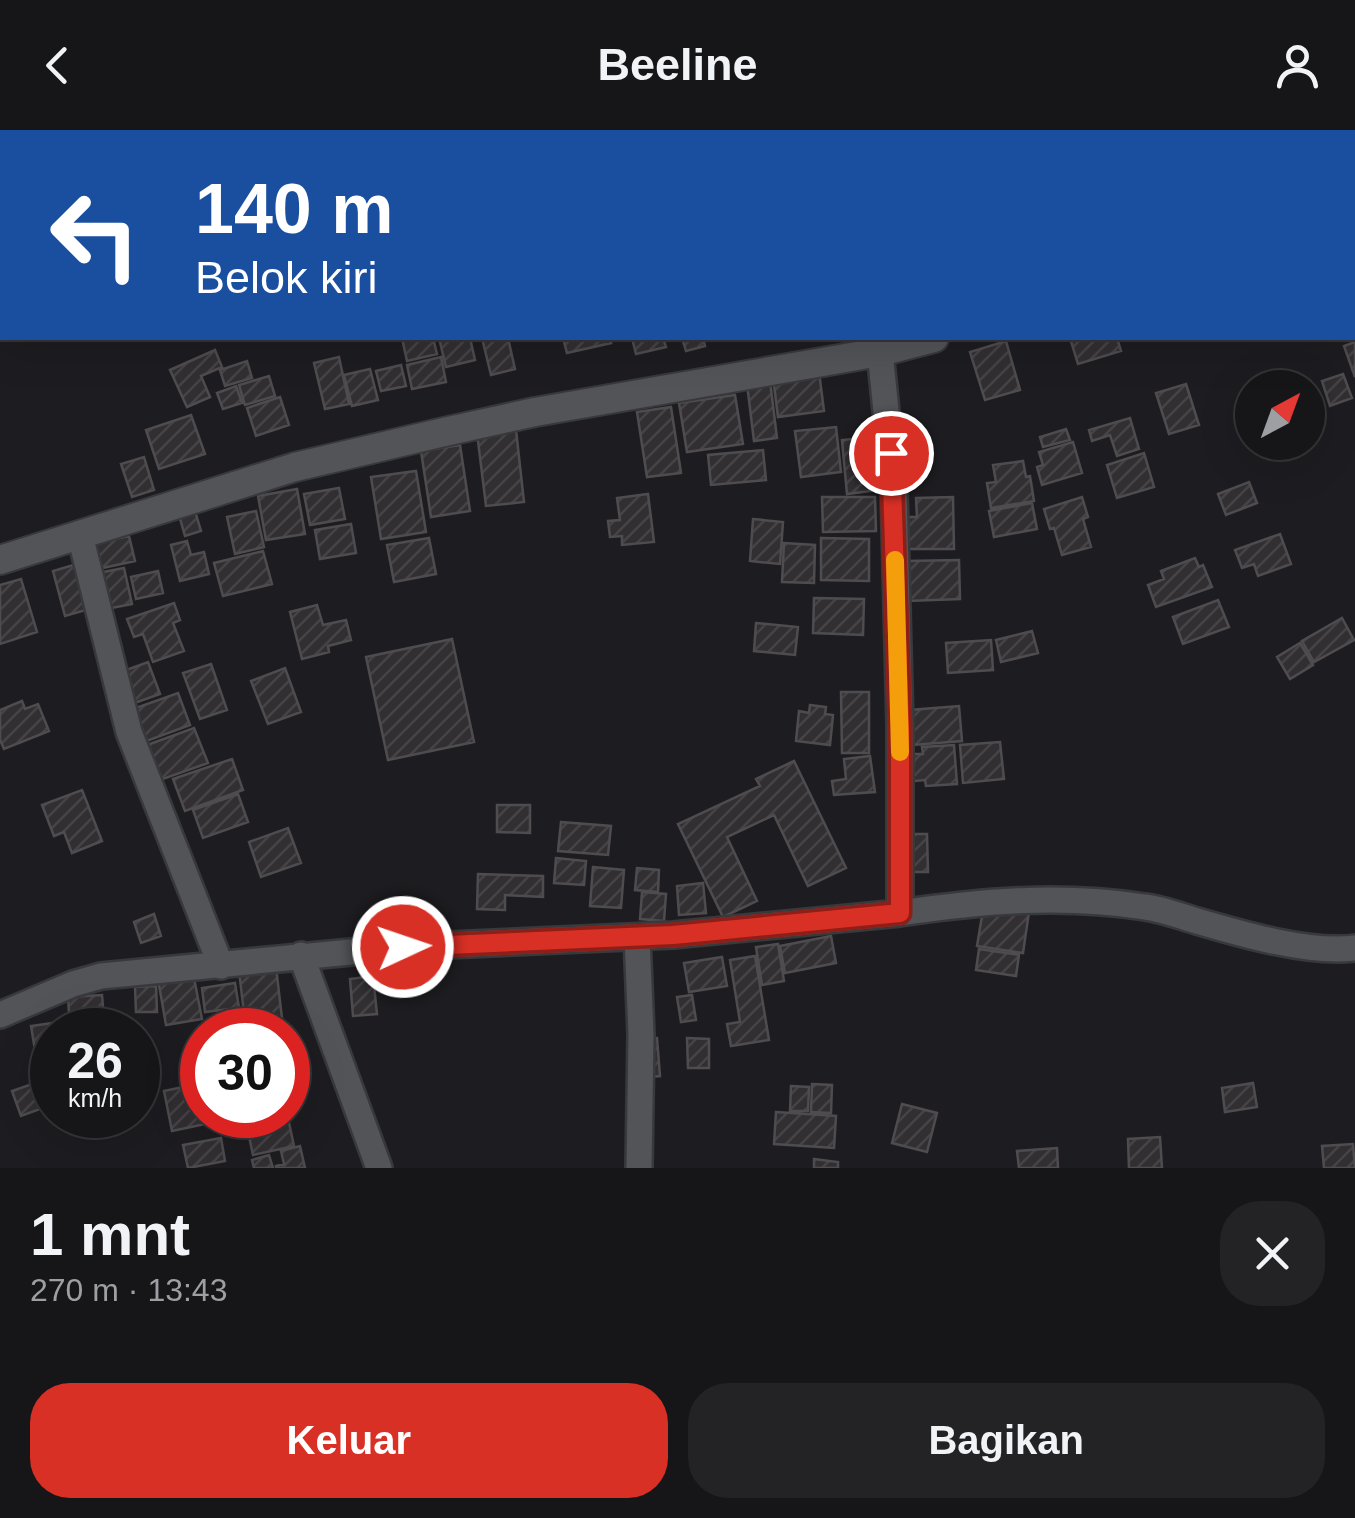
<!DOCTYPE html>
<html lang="id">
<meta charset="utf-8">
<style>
:root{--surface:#161619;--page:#232326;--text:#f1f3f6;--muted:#9e9fa2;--line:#353538;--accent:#d93025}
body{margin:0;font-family:Helvetica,sans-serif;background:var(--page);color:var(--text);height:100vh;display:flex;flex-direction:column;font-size:38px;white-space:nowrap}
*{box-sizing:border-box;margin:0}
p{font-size:32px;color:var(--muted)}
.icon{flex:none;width:55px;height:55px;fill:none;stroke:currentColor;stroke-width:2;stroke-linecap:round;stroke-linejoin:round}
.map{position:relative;height:1038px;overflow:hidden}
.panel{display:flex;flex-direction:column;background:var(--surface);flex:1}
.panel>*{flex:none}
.banner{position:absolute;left:0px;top:0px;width:1355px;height:210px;box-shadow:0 10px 40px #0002,0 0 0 2px var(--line);background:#1a4fa0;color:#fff;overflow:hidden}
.needle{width:65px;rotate:41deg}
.controls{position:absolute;left:1235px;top:240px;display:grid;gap:20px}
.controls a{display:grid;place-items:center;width:90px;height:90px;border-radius:50%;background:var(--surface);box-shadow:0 10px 40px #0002,0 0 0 2px var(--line);font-size:50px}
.speed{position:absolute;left:30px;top:878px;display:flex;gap:20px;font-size:50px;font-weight:700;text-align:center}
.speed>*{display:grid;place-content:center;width:130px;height:130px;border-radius:50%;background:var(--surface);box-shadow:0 10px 40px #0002,0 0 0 2px var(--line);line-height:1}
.speed small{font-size:25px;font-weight:400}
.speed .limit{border:15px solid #d22;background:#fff;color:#111}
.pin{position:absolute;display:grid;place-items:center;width:85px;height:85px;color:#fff;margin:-42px;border:5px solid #fff;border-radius:50%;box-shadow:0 2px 10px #0007}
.me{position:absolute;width:110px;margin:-55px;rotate:87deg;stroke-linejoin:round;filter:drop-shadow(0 0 8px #0008)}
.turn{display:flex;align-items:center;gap:35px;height:210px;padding:0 30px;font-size:45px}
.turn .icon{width:130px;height:130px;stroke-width:2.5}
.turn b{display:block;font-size:70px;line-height:85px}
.round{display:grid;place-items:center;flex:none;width:105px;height:105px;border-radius:40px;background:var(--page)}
.head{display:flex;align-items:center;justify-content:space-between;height:170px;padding:0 30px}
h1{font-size:60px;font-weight:700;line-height:75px}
.button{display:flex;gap:20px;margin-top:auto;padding:20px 30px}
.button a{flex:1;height:115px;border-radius:40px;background:var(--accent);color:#fff;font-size:40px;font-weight:700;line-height:115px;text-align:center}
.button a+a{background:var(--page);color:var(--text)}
header{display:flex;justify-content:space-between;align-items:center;height:130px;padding:0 30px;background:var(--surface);font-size:45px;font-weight:700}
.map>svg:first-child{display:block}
.water{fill:url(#water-waves)}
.building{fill:url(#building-hatch);stroke:#4f4c4f;stroke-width:2.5}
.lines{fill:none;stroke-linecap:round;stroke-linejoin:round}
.minor-casing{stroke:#38393c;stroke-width:30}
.tertiary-casing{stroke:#38393c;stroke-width:32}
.path{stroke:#818184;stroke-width:4;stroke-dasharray:2.5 8;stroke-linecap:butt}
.minor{stroke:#525458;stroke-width:25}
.tertiary{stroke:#525458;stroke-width:28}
.route-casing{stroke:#8d1f18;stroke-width:25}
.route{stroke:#d93025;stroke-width:18}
.slow{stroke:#f59e0b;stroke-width:18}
</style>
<header><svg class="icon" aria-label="back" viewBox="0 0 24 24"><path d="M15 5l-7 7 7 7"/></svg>Beeline<svg class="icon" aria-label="person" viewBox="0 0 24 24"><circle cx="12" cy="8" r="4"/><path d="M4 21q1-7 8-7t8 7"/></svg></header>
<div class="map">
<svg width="1355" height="1038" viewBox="0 0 1355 1038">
<defs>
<pattern id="water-waves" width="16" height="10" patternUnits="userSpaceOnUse" patternTransform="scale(2.5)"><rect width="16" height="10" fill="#04373f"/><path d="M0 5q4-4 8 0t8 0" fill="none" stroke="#28545b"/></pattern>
<pattern id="building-hatch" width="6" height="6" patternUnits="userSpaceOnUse" patternTransform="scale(2.5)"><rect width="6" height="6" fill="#322f32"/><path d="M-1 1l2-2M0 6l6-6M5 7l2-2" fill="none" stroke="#464346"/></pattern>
</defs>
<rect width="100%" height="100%" fill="#1d1d21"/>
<path class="water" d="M0 0H237L232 2H2V131L0 133Z"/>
<path class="building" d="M402 208H433L437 224 407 231Z
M439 208H470L475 230 446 237Z
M482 208H508L515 239 491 245Z
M563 208H609L611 213 567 223Z
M632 208H663L666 217 636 224Z
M682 208H703L705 216 686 221Z
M1070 208H1117L1121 221 1078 234Z
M1006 211 1020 260 985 270 970 222Z
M1355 212V247L1344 216Z
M215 220 222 237 201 246 210 267 187 277 170 240Z
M339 227 349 274 325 279 314 233Z
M441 227 446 252 412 259 407 235Z
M247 231 252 248 225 256 220 240Z
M401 235 406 256 381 261 376 241Z
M370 239 378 270 352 276 344 245Z
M819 242 824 281 778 287 773 247Z
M1343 244 1352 268 1330 276 1322 251Z
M269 246 275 266 245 275 239 255Z
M770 251 777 308 754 311 747 254Z
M1186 254 1199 295 1169 304 1156 263Z
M236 256 242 273 223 279 217 263Z
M735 265 743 314 687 322 679 273Z
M280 267 289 295 256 306 247 278Z
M671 277 681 343 647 347 637 282Z
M191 285 205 324 159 339 146 300Z
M1130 288 1139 319 1117 326 1110 305 1092 311 1089 300Z
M836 297 841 342 801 347 795 301Z
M1066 299 1070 310 1043 317 1040 307Z
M516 300 524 372 486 376 477 303Z
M873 307 878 360 847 364 842 310Z
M1073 312 1082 343 1042 355 1037 337 1043 335 1039 322Z
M460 315 470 381 431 387 421 321Z
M763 320 766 350 711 355 708 325Z
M1144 323 1154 357 1117 368 1107 335Z
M144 327 154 360 132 367 121 334Z
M1023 331 1026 347 1030 346 1034 371 991 378 987 353 996 352 993 335Z
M416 341 426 402 381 409 371 347Z
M1249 352 1257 373 1226 385 1218 364Z
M339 358 345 389 310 395 304 364Z
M297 359 305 404 266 410 258 366Z
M648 364 654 412 622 415V406L610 407 608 391 620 390 617 368Z
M822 367H875L876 401 823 402Z
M953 367 954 419H907L906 387H917L916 368Z
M1082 367 1088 387 1083 389 1091 417 1062 425 1054 398 1050 399 1044 379Z
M1032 373 1037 399 994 407 989 381Z
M195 381 201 401 185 406 179 385Z
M256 381 264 417 235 424 227 387Z
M753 389 783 392 780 434 750 431Z
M351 394 356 423 320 429 315 400Z
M1280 404 1291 434 1258 446 1254 434 1242 438 1235 420Z
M129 406 135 431 98 439 92 414Z
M429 408 436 444 394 452 387 415Z
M821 408 869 409V451L821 450Z
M187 411 191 425 204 422 209 444 180 451 171 415Z
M784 413 815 415 814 453 782 452Z
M263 421 272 454 223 466 214 433Z
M1195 428 1199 437 1203 435 1212 457 1156 477 1148 455 1164 449 1161 441Z
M959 430 960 469 907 471 906 431Z
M80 433 93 478 65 486 53 441Z
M124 438 132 474 101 480 93 444Z
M158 441 163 463 136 469 131 447Z
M21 449 37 502 0 514V455Z
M814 468 864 469 863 505 813 503Z
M1218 470 1229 497 1183 514 1173 487Z
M174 473 180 490 173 493 184 521 153 532 143 504 134 507 127 489Z
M317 475 323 495 346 490 351 510 328 516 329 522 302 529 290 482Z
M1342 488 1354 510 1314 532 1302 511Z
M756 493 798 497 795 525 754 521Z
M1032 501 1038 523 1001 532 996 510Z
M452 509 474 612 388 630 366 527Z
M991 510 993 540 948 543 946 513Z
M1300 513 1313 535 1290 549 1277 527Z
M148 532 160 564 129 575 118 543Z
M211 534 227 580 200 589 183 543Z
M285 538 301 582 268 594 251 551Z
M841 562H869V623H842Z
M178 563 190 595 144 612 133 579Z
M22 571 25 579 38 574 49 601 4 619 0 610V580Z
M810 575 826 577 825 584 833 585 830 615 796 611 799 581 809 583Z
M959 576 962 611 913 615 910 580Z
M194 598 208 633 160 650 147 615Z
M1000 612 1004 649 963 653 960 615Z
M954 615 957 654 926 656 925 650 904 652 902 636 914 635V624H923L922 617Z
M870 626 875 662 834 665 832 651 846 649 844 629Z
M232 629 243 660 185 681 173 649Z
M794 631 846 738 808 756 774 685 727 707 757 771 723 787 678 694 760 656 756 649Z
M82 660 102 711 72 723 64 702 54 706 42 675Z
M238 664 248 692 203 708 193 680Z
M497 675H530V703L497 702Z
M561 692 611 696 608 725 558 721Z
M288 698 301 733 261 747 249 712Z
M901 704H927L928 742H901Z
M556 728 586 731 584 755 554 753Z
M593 737 624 740 621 778 590 776Z
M637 738 659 740 658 762 635 760Z
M478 744 543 746V767L505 765V780L477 779Z
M703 753 706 783 679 785 677 756Z
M642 762 666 764 664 791 640 789Z
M984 774 1029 782 1023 823 977 816Z
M154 784 161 806 141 813 134 792Z
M831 806 836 833 785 843 780 816Z
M778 814 784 851 762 855 756 817Z
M979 819 1019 825 1016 846 976 840Z
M755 826 769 910 731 916 727 894 740 892 730 830Z
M722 827 727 856 689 862 684 833Z
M276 837 283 897 246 900 239 841Z
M193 843 202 889 166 895 158 849Z
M373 846 377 884 353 886 350 849Z
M235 853 239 878 205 882 202 858Z
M156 856 157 882H136L135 857Z
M102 865 105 900H70L68 867Z
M692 865 696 890 681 892 677 867Z
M60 892 61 900H52V924L36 926 31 896Z
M657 908 660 946 638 948 634 910Z
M687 908 709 909V938H688Z
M202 953V985H223L224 990 172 1001 164 961Z
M1253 953 1257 977 1225 982 1222 958Z
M32 954 40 979 21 986 12 961Z
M812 954 832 955 831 983 811 982Z
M791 956 809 957 808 981H790Z
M902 974 937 983 927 1022 892 1013Z
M776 982 836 986 834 1018 774 1014Z
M267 985H283L284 988H288L294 1016 253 1025 247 997 269 992Z
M1160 1007 1162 1038H1129L1128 1009Z
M221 1008 225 1031 188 1038 183 1015Z
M1353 1014 1355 1038H1324L1322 1016Z
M300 1016 305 1038H276V1036L284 1034 281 1021Z
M1057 1018 1058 1038H1019L1017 1021Z
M269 1025 273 1038H254L252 1030Z
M814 1029 838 1032V1038H814Z"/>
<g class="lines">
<defs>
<path id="minor" d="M80 405 129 602 221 836
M900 783C982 771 1061 764 1145 777 1162 779 1180 786 1197 791 1241 804 1310 824 1355 818
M637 807 641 904 639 1038
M301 825 379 1038
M0 885 73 854 101 846 403 817 673 805 900 783V597L894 359 880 222"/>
<path id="tertiary" d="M1352 66 1355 65
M0 430 295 337 444 302 535 282 880 222 934 208"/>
</defs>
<use href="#minor" class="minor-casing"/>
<use href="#tertiary" class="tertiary-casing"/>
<path class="path" d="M986 0 987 2
M587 2 594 0"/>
<use href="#minor" class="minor"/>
<use href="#tertiary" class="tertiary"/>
</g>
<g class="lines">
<defs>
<path id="route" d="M403 817 673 805 900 783V597L891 323"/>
</defs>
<use href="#route" class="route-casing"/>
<use href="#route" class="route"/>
<path class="slow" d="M895 430 900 622"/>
</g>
</svg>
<div class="controls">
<a><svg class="needle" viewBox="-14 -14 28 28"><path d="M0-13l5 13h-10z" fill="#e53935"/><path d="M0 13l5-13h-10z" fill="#9e9fa2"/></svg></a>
</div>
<div class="speed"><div>26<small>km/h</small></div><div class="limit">30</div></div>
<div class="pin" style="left:891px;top:323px;background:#d93025"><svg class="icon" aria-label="arrive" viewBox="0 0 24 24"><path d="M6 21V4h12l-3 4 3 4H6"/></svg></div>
<svg class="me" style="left:403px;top:817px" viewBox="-20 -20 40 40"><circle r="17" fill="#d93025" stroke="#fff" stroke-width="3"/><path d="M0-11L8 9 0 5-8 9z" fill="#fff"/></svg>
<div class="banner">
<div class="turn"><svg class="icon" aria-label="left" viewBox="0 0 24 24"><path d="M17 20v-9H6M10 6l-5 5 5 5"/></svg><div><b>140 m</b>Belok kiri</div></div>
</div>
</div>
<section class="panel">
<div class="head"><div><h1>1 mnt</h1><p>270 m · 13:43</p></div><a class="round"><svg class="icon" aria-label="close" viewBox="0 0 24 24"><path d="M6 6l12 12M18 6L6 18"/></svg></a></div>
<div class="button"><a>Keluar</a><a>Bagikan</a></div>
</section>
